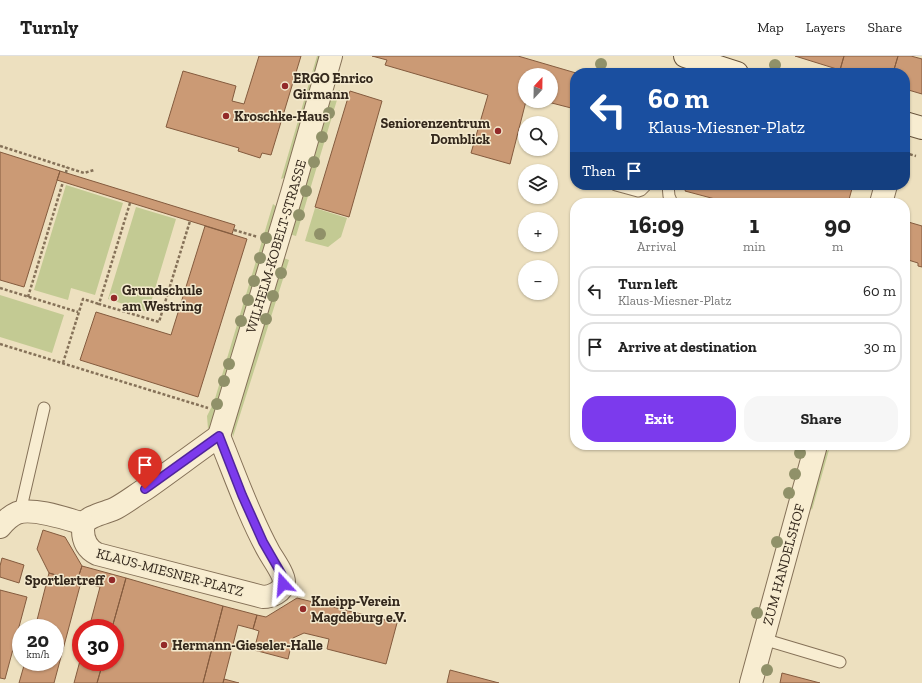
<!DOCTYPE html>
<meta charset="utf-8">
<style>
:root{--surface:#fff;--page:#f6f6f6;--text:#222;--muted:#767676;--line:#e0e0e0;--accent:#7c3aed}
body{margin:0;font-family:"Zilla Slab",serif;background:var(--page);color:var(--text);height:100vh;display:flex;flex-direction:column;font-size:15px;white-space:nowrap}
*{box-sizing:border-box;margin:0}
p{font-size:13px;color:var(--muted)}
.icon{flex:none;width:22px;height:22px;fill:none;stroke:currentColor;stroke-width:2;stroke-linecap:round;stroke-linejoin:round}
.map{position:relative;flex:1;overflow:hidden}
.side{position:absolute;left:570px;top:142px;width:340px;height:252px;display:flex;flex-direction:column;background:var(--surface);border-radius:16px;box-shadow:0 1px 3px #0004}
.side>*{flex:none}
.hud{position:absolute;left:570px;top:12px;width:340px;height:122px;border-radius:16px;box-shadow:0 1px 3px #0004;background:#1a4fa0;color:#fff;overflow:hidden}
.needle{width:26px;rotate:22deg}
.buttons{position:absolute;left:518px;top:12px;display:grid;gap:8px}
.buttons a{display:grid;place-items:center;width:40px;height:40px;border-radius:50%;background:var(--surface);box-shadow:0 1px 3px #0004;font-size:20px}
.speed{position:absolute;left:12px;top:563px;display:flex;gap:8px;font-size:20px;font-weight:700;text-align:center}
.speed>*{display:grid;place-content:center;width:52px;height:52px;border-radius:50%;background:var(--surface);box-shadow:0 1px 3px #0004;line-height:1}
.speed small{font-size:10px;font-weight:400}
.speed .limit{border:6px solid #d22;background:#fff;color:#111}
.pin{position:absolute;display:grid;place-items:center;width:34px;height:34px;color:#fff;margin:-41px -17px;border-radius:50% 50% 50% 0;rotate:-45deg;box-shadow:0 0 4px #0007}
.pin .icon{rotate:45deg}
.me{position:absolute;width:44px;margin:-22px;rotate:341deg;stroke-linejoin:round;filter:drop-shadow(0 0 3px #0008)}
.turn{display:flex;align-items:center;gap:14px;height:84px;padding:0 12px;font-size:18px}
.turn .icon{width:52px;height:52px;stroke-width:2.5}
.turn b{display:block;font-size:28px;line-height:34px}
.then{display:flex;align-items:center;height:38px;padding:0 12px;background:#0003;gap:8px;font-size:15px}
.eta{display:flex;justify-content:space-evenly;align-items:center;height:68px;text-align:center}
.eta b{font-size:24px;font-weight:700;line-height:28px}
.button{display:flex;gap:8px;margin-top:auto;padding:8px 12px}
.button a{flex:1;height:46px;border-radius:16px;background:var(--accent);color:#fff;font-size:16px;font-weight:700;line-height:46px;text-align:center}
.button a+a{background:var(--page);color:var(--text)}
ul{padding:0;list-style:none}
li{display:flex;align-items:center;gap:12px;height:50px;margin:0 8px 6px;padding:0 4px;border:2px solid var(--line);border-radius:16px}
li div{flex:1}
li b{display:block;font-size:15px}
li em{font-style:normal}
header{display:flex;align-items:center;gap:24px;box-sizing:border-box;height:56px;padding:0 20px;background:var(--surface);border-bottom:1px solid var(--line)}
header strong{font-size:19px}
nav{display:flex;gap:22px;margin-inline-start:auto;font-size:14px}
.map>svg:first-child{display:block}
.green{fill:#c3ca93}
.building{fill:#cb9a75;stroke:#845b3e}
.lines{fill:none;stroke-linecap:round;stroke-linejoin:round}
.lane-casing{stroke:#857158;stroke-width:13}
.street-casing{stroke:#857158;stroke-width:24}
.secondary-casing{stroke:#66523b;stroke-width:24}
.path{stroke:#857158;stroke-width:2.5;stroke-dasharray:3 2;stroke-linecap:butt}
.lane{stroke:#f8edd1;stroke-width:11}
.street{stroke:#f8edd1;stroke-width:22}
.secondary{stroke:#f8edd1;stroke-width:22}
.tree{fill:#909169}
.route-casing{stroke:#51269a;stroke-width:10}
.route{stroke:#7c3aed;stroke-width:7}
.poi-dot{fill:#932a29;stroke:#f4eace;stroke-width:1.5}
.labels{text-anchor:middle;stroke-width:3;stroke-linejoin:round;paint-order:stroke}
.poi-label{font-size:14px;font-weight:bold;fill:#34281c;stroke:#f4eace;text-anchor:start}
.street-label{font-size:14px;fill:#34281c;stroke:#f4eace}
</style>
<header>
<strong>Turnly</strong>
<nav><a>Map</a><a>Layers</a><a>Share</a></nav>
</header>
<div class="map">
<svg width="922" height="627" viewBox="0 0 922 627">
<rect width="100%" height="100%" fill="#ede0bf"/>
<path class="green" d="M317 0H325L289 120 281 123Z
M340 34 296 180 289 178 332 36Z
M66 129 123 147 95 239 71 232 68 244 34 234Z
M273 148 277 151 213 366 208 373 207 360 214 346Z
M136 151 176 163 148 256 108 243Z
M315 152 347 162 341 181 328 191 305 185Z
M281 201 289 204 233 381 231 371Z
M0 239 64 259 52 297 0 281Z
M829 394 812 454 809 448 823 397Z"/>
<path class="building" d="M259 0H301L271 99 262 97 260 102 238 95 239 92 166 71 183 15 236 30 232 45 244 48Z
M372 0H518L576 17H575V53L544 45H551V19H525L526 45 510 108 471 97 488 39 385 9 387 4Z
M795 0H844L840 14Z
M844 0H898L893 17H852L840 14Z
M898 0H911L922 3V38L905 33V17H893Z
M350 35 382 45 349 161 315 151Z
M0 96 60 115 24 231 0 224Z
M60 115 235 169 232 178 57 124Z
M687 129H853L848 147 843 146V147H730L685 135Z
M905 165 922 170V211L918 210V207L905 203Z
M205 170 247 183 198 341 80 304 96 256 171 279Z
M43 474 65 481 82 510 77 525 49 517 37 493Z
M2 502 24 509 19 527 0 521V510Z
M82 510 126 522 112 572H89L100 531 77 525Z
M49 517 81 526 54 627H19L25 606H55V572H35Z
M126 522 223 550 203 627H97L103 606H115V572H112Z
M0 534 27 541 5 623 0 622Z
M297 542 397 567 386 608 327 593 329 583 304 577 293 582 288 603 254 594 259 575 253 573 257 559 266 561Z
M223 550 257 559 253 573 238 569 223 627H203Z
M81 601V606H103L97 627H74Z
M450 614 499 627H447Z
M782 617 820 627H780Z
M224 623 239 627H223Z"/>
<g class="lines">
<defs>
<path id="lane" d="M616 129 638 135 641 134 646 129
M668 129 669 140 672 147
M20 456 44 352
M763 583 840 606"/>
<g id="street">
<path d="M881 147 886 129"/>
<path d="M219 380C235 419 249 460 269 496 273 503 284 518 284 526 283 536 271 541 263 541L97 498C87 493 83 485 83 474 83 473 84 468 84 468 87 460 109 456 116 452 127 446 137 438 147 432 171 415 195 397 219 380Z"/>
<path id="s1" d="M219 380 292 137 331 0"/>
<path d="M0 471C5 465 10 460 17 457 33 451 67 463 84 468"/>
<path id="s2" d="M751 627 816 389"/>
</g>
<path id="secondary" d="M685 0 737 17
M905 67 922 72"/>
</defs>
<use href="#lane" class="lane-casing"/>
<use href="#street" class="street-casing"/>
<use href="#secondary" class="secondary-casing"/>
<path class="path" d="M0 90 84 117 94 114
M905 97 916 100
M66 117 67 111
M130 147 99 248 159 266 190 165
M234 174 258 181
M0 232 78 256
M28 241 63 126
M0 288 208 352
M63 307 83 243 99 248"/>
<use href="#lane" class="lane"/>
<use href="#street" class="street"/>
<use href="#secondary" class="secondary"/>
</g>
<g class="tree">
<circle cx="601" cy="8" r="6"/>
<circle cx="775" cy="9" r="6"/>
<circle cx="329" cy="57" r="6"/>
<circle cx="322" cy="81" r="6"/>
<circle cx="314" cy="106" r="6"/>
<circle cx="306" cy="135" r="6"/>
<circle cx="299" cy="159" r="6"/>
<circle cx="320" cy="178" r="6"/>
<circle cx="266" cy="182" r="6"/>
<circle cx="260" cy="202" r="6"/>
<circle cx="281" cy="217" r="6"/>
<circle cx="254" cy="225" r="6"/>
<circle cx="273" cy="240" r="6"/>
<circle cx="248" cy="244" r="6"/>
<circle cx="266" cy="263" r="6"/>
<circle cx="241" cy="265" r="6"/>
<circle cx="229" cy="308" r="6"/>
<circle cx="224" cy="325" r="6"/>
<circle cx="217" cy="348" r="6"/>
<circle cx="800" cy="397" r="6"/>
<circle cx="795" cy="418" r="6"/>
<circle cx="789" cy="437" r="6"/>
<circle cx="777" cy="486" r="6"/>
<circle cx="757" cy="557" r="6"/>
<circle cx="767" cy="614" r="6"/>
</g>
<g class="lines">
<defs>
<path id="route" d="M145 433 219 380 242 439 263 486 282 519 284 525 283 528"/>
</defs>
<use href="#route" class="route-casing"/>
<use href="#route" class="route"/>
</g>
<g class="poi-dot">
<circle cx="285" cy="30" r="4"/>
<circle cx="226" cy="60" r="4"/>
<circle cx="498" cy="75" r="4"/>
<circle cx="114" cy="242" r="4"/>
<circle cx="112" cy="524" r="4"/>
<circle cx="303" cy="553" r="4"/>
<circle cx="164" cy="589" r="4"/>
</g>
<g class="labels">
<g class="poi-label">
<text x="293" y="27">ERGO Enrico<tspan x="293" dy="16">Girmann</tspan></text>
<text x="234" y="65">Kroschke-Haus</text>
<text x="490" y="72" text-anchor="end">Seniorenzentrum<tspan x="490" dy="16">Domblick</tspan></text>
<text x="122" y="239">Grundschule<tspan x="122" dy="16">am Westring</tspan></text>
<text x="104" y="529" text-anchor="end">Sportlertreff</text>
<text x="311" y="550">Kneipp-Verein<tspan x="311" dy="16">Magdeburg e.V.</tspan></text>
<text x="172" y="594">Hermann-Gieseler-Halle</text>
</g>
<g class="street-label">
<text dy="5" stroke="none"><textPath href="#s1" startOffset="198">WILHELM-KOBELT-STRASSE</textPath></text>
<text dy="5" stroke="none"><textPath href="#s2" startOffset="123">ZUM HANDELSHOF</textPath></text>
<text transform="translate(170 516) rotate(15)" y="5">KLAUS-MIESNER-PLATZ</text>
</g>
</g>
</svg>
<div class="buttons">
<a><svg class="needle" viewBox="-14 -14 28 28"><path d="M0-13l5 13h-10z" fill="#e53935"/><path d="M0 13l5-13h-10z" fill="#767676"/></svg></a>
<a><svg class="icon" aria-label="search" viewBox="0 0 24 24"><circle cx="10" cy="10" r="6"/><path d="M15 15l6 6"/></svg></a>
<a><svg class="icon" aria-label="layers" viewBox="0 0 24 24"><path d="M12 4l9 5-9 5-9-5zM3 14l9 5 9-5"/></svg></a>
<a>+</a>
<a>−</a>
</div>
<div class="speed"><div>20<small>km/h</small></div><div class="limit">30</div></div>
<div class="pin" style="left:145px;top:433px;background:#d93025"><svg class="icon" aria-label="arrive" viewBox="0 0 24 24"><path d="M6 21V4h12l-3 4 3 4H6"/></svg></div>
<svg class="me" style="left:283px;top:528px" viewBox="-20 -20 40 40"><path d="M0-17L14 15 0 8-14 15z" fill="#7c3aed" stroke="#fff" stroke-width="4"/></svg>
<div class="hud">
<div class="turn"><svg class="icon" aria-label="left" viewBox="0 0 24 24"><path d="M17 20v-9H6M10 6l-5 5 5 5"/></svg><div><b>60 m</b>Klaus-Miesner-Platz</div></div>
<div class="then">Then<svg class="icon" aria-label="arrive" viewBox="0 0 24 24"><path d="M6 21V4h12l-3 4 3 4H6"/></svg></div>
</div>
<section class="side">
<div class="eta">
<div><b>16:09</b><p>Arrival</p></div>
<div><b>1</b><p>min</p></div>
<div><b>90</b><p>m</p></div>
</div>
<ul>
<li><svg class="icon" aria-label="left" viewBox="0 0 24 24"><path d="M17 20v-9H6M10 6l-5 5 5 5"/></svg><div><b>Turn left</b><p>Klaus-Miesner-Platz</p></div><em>60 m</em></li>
<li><svg class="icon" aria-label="arrive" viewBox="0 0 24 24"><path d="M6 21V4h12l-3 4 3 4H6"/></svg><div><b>Arrive at destination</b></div><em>30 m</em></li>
</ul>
<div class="button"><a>Exit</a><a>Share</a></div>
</section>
</div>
